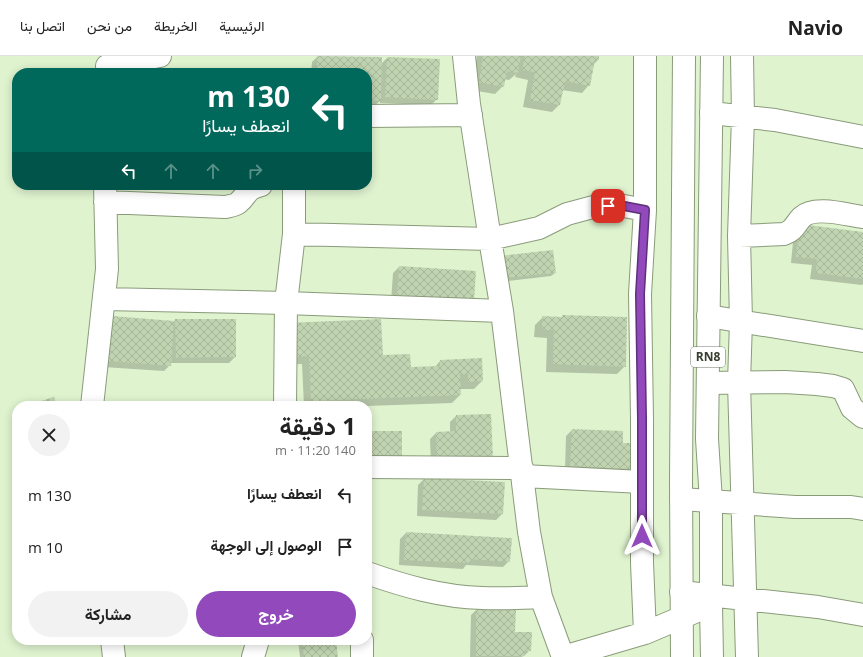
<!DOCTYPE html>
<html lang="ar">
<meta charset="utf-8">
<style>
:root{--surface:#fff;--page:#f2f2f2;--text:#222;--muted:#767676;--line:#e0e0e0;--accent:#9149bb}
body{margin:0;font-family:"Open Sans",Vazirmatn,sans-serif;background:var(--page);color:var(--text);direction:rtl;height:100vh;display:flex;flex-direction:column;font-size:15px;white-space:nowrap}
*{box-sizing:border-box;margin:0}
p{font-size:13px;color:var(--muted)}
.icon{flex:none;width:22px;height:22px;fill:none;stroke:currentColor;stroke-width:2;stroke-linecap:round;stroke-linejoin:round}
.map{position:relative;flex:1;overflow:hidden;direction:ltr}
.sheet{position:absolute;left:12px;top:345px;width:360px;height:244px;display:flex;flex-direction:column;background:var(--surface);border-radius:16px;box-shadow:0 2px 10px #0003;direction:rtl}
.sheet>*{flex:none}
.banner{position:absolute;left:12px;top:12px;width:360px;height:122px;border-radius:16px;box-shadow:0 2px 10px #0003;direction:rtl;background:#00695c;color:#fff;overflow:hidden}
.pin{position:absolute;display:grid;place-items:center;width:34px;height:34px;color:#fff;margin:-17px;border-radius:8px;box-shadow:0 2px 6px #0006}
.me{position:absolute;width:44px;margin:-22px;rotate:0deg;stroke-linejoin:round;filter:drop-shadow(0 0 3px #0008)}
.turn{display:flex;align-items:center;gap:14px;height:84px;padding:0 16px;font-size:18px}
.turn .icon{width:52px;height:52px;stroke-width:2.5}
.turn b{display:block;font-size:28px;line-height:34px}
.lanes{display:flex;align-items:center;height:38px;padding:0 16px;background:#0003;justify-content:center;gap:20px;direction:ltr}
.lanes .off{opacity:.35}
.round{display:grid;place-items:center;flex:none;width:42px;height:42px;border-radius:21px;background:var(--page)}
.overview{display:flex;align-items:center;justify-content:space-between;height:68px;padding:0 16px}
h1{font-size:24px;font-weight:700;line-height:30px}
.primary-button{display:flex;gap:8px;margin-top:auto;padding:8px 16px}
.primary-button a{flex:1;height:46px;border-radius:24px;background:var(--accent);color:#fff;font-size:16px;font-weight:700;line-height:46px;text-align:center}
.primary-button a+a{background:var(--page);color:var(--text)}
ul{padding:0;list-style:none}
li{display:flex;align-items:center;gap:12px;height:52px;padding:0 16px}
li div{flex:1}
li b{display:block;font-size:15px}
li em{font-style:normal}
header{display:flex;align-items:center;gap:24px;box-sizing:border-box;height:56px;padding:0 20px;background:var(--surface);border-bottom:1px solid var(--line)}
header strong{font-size:19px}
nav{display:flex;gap:22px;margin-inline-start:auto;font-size:14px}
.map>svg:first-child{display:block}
.shadow{fill:#0003}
.building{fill:url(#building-cross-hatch)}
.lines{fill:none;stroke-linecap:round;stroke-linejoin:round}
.minor-casing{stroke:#8a9b7a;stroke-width:24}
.highway-casing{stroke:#8a9b7a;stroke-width:24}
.minor{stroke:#fff;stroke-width:22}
.highway{stroke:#fff;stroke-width:22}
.route-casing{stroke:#5e2f7a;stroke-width:10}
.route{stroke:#9149bb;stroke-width:7}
.labels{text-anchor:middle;stroke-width:3.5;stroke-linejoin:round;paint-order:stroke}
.shield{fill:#fff;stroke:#72786d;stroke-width:1}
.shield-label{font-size:12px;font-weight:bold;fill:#363e2f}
</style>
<header>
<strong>Navio</strong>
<nav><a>الرئيسية</a><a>الخريطة</a><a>من نحن</a><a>اتصل بنا</a></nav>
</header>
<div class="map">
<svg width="863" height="601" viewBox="0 0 863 601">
<defs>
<pattern id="building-cross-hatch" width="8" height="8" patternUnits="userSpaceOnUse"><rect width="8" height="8" fill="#c1d4b1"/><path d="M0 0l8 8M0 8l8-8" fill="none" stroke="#a6b799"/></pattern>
</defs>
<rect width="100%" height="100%" fill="#dff3cf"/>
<path class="shadow" d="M318 0 381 8 387 2 437 43 431 49 380 47V45L374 50H367V17H311L312 6Z
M477 0H598V4L593 9 589 29 582 37 562 34 559 49 552 56 523 51 528 24 515 21 516 18 509 24 504 23 503 30 495 38 471 34Z
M794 175 863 177V228L862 229 810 223 812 209 791 207Z
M499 201 555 217 551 220 500 226Z
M399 211 475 216 391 246 393 217Z
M563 260 625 310 617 318 546 316 547 282 534 281 535 269 543 261 561 262Z
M175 264 235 301 229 307H170V309L164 315 103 311 106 267 174 266Z
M279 276 382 300 410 312H434L440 305 481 303 482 325 474 333H460V339L452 347 367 350H304L302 308 281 309Z
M490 359 431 410 430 383 436 377 450 376V366L456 360Z
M572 374 622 387 635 413 629 419 565 415 566 380Z
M424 423 504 427 502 458 496 464 417 460 418 429Z
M406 477 509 505 503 511 466 509 463 513 399 509 400 483Z
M477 553 514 577 530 594 524 600 521 601H470L471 559Z
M298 584H335L337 601H300Z"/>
<path class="building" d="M317 0 382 1 381 45 367 44V17H317Z
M483 0H521L518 17 507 15 504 31 479 26Z
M525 0H599V4H595L590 30 565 25 560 49 530 44 535 16 522 14Z
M387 1 440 3 438 44 385 41Z
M800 168 863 176V223L816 217 817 203 796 201Z
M553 194 556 217 503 222 499 200Z
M399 210 476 215 474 245 397 240Z
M562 259 627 261 626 311 553 308 554 274H542V260L562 261Z
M112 260 174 265 171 310 109 305Z
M175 263H236V301L176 302Z
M381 263 383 299 410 298 411 311 440 310V304L482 302 483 325 468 326V318H460L461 339 311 345 309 300 288 301 287 267Z
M54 341 57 350H32L31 348Z
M491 358 493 403 437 404 436 376 456 375V359Z
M572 373 623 375V387H637L636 413 570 410Z
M367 375H402V407H367Z
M424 422 505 426 503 458 422 454Z
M406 476 512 482 510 506 470 503V507L404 504Z
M476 552 516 553 515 576H532L531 595H524V600H476Z
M302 584H336L338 601H304Z"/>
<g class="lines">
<defs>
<path id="minor" d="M464 0 469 48 490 183 502 255 529 476 541 541 563 601
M742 0 743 61 739 180 741 265 739 327 747 601
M107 10 160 0
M711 57 775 64 863 81
M367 60 471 59
M105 146 225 151C229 150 234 150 238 147 248 139 245 133 261 129
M294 178 490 183 539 172 567 158 593 151 624 150 645 154
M739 180 784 178C795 174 795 168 802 161 815 149 847 159 863 161
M104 243 286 247 502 255
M708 260 863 285
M708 327 785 326 817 328 833 330 843 333 852 352 863 361
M92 350 107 213 105 129
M285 350 286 247 294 178V129
M367 411 522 412
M523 420 642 426
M681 443 795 451H851L863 453
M367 517C404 530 442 541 482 542 501 543 521 542 541 541
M681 536 818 551 863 559
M645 577 642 507V363L640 238 645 154V0
M112 584 114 601
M362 584V601
M253 601 258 584
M563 601 645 577 711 549"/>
<path id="highway" d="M712 0 707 383 711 445V549L712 601
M682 601 681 425 684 0"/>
</defs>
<use href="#minor" class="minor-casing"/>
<use href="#highway" class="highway-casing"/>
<use href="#minor" class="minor"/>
<use href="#highway" class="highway"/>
</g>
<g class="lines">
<defs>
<path id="route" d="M608 150H624L645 154 640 238 642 363V480"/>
</defs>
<use href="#route" class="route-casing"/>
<use href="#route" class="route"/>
</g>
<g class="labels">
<rect class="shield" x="691" y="291" width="34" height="20" rx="3"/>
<g class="shield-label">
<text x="708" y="305">RN8</text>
</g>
</g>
</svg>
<div class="pin" style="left:608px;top:150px;background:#d93025"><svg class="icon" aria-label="arrive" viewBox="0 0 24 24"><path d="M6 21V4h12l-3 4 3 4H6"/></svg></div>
<svg class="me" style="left:642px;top:480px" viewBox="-20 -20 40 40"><path d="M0-17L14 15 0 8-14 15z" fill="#9149bb" stroke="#fff" stroke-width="4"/></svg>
<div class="banner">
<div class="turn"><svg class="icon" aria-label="left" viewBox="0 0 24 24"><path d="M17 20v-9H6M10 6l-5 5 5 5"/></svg><div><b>130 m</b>انعطف يسارًا</div></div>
<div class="lanes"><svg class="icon" aria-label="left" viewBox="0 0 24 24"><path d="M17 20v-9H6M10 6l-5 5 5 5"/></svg><svg class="icon off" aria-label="ahead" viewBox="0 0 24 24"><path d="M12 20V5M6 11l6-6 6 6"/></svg><svg class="icon off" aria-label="ahead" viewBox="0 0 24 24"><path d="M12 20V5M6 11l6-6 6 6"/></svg><svg class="icon off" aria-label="right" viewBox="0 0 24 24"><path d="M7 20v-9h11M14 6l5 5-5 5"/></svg></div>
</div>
<section class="sheet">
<div class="overview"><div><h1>1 دقيقة</h1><p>140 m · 11:20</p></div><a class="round"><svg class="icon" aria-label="close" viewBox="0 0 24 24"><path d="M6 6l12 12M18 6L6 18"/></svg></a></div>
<ul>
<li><svg class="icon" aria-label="left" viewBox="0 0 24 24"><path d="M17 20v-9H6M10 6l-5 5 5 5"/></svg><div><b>انعطف يسارًا</b></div><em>130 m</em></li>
<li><svg class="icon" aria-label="arrive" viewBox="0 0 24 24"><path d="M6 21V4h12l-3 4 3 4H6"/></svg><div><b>الوصول إلى الوجهة</b></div><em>10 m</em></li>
</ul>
<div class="primary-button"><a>خروج</a><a>مشاركة</a></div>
</section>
</div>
